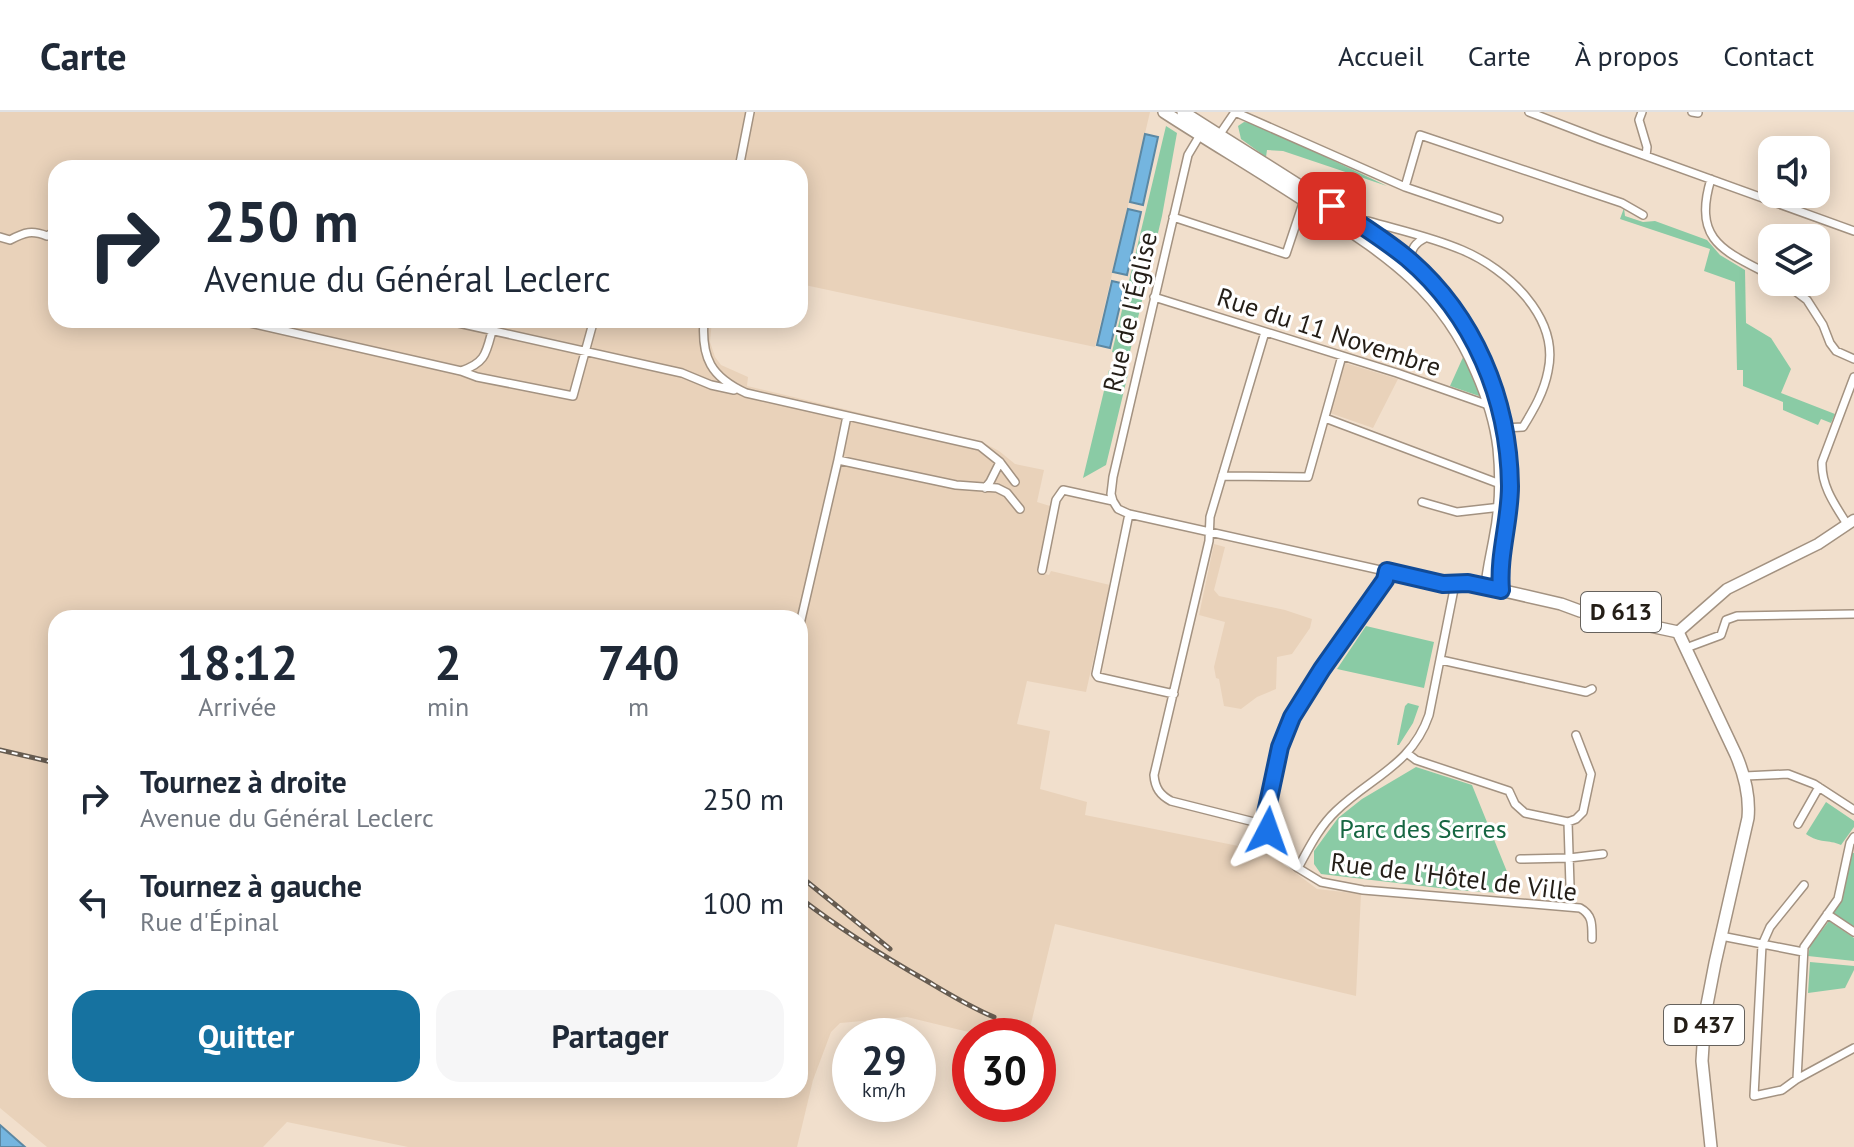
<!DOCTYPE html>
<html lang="fr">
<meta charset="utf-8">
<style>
:root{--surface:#fff;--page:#f6f6f7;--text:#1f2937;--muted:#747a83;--line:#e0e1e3;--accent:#1672a0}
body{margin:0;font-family:"PT Sans",sans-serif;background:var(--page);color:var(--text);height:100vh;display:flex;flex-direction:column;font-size:30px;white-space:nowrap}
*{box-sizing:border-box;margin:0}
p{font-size:26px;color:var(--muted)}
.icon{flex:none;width:44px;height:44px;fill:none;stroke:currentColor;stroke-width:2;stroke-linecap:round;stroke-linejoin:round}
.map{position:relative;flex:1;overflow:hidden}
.sheet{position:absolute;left:48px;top:498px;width:760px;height:488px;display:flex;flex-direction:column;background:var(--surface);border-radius:24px;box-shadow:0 4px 20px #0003}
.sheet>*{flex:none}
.top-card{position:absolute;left:48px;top:48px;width:760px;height:168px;border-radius:24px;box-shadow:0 4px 20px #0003;background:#fff;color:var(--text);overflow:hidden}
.controls{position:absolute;left:1758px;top:24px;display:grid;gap:16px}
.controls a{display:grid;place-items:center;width:72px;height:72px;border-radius:16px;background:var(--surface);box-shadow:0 4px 20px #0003;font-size:40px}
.speed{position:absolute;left:832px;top:906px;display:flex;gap:16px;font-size:40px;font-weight:700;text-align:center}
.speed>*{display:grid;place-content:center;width:104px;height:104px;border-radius:50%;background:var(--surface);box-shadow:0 4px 20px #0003;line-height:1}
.speed small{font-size:20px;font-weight:400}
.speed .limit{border:12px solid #d22;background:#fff;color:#111}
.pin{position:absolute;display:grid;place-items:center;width:68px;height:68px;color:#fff;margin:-34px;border-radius:16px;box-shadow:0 4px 12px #0006}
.me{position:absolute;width:88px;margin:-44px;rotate:4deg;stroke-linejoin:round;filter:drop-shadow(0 0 6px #0008)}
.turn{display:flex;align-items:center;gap:28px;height:168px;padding:0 24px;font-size:36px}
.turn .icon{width:104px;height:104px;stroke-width:2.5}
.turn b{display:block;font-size:56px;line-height:68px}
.eta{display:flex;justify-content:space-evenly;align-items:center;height:136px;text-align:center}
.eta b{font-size:48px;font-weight:700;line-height:56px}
.action{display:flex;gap:16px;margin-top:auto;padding:16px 24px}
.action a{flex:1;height:92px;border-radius:24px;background:var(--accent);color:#fff;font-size:32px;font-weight:700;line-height:92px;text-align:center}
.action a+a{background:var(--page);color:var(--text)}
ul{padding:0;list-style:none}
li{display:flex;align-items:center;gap:24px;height:104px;padding:0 24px}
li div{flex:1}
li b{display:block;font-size:30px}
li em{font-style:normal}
header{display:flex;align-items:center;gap:48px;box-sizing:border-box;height:112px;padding:0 40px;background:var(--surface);border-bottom:2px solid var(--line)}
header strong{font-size:38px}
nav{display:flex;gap:44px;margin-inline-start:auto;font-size:28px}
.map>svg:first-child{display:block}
.built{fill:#e9d2ba;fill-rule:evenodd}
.green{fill:#8acba5}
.water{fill:#74b5df;stroke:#5c88a3;stroke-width:2}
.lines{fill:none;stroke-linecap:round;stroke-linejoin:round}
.street-casing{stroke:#a39281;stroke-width:10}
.secondary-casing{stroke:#a39281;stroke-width:13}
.primary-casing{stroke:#a39281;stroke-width:14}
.street{stroke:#fff;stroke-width:7}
.secondary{stroke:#fff;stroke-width:10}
.primary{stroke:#fff;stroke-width:11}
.rail-casing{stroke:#665c51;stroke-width:5}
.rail{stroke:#fff;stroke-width:2;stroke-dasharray:6;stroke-linecap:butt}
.route-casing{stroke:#114b97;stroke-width:20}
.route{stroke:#1a73e8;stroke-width:14}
.labels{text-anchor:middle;stroke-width:6;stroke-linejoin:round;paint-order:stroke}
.shield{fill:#fff;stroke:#66625d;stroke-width:2}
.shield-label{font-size:24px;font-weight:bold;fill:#241e17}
.street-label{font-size:26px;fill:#241e17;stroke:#fff}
.park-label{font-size:26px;fill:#166642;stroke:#fff}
</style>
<header>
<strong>Carte</strong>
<nav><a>Accueil</a><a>Carte</a><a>À propos</a><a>Contact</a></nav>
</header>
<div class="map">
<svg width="1854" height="1035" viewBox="0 0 1854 1035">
<rect width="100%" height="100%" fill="#f1dfcc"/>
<path class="built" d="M0 0H1150L1095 235 800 172V56H56V208H712L710 230 715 245 721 253 748 265 747 274 982 330 999 339 1015 352 1044 358 1037 390 1050 394 1037 460 1049 463 1051 459 1110 473 1086 580 1027 569 1017 612 1050 619 1040 677 1087 690 1085 703 1268 740 1317 777 1361 782 1356 884 1055 812 1028 924H985L907 905 840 911 831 920 813 968 797 1035H408L287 1010 263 1035H47L0 996ZM56 506H800V978H56Z
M1345 251 1398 267 1373 316 1330 301 1329 298Z
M1214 432 1225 435 1214 478 1219 484 1285 498 1312 507 1310 516 1292 542 1277 545 1276 577 1257 585 1241 597 1224 594 1219 567 1216 566 1214 555 1225 510 1199 503Z"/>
<path class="green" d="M1244 10 1254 11 1387 74 1283 39 1267 38 1266 45 1241 27 1238 14Z
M1166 14 1177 21 1162 104 1129 244 1112 240Z
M1624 96 1625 104 1643 110 1655 109 1707 128 1720 143 1745 158 1746 211 1771 226 1791 257 1781 281 1835 302 1831 311 1821 307 1818 313 1783 298V290L1743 274V258H1737L1735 170 1704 159 1710 137 1620 107Z
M1464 243 1480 281 1479 284 1450 274Z
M1109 258 1128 262 1106 353 1083 366Z
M1366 514 1434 530 1424 576 1337 557Z
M1408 591 1419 594 1413 611 1399 633H1397L1405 594Z
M1416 655 1472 673 1516 782 1456 778 1321 762 1314 752V739L1338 706 1362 687Z
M1826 690 1854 709V715L1841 733C1828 727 1820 732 1806 722Z
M1850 740 1854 741V815L1831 800Z
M1829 809 1854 826V849L1808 844 1810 834Z
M1810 850 1854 854V858L1845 876 1808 881Z"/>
<path class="water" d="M1145 22 1158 25 1143 93 1130 90Z
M1128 97 1141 100 1127 163 1113 160Z
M1112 169 1125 172 1110 236 1097 233Z
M0 1013 25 1035H0Z"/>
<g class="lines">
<defs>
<path id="street" d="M1235 0 1405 75 1420 23 1622 91 1643 103
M1529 0 1599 27 1854 119
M1642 0 1639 8 1647 35 1646 44
M1692 0 1698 1
M1217 23 1222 19 1235 0
M739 56 750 0
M1711 67C1692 129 1724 139 1772 164
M1405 75 1499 107
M1173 105 1286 142 1304 88
M1357 109H1368C1399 118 1432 125 1462 138 1507 157 1560 205 1548 259 1544 280 1534 297 1523 315L1503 316
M0 125 10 128C25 120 32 118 47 124L52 121 56 122
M1410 148C1411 137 1415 131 1425 126
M54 166H56
M1783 170 1807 188 1823 213 1830 231 1836 239 1854 247
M1154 185 1397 261 1491 294
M237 208 461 259 477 265 573 284 593 211
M445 208 682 261 711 273 734 278
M704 208C701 246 711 265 746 281L980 334 1000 350 1015 370
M1265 220 1210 405 1209 429 1154 663C1155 676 1160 683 1171 689L1266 713
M461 259C485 251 486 242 492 219
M1325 306 1500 372
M838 348 847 304
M1222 364 1308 365 1342 244
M985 376 990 370 1000 350
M1113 389 1111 382 1113 365 1188 43 1200 23
M1422 390 1457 400 1501 395
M1129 402 1096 562 1098 565 1174 582
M1847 412C1835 393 1821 374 1822 350L1854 265
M1042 458 1056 388 1063 378 1113 389 1118 397 1129 402 1443 472 1468 471 1487 475
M1387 459 1385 468 1298 594 1280 635 1265 706 1268 719 1278 740 1298 756 1321 770 1363 778 1580 796C1593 803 1592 813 1592 827
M800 512 838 348 956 373 997 376 1007 381 1020 397
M1686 536 1721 523 1726 508 1737 504 1854 502
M1441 548 1586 580 1592 577
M1408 642 1416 648 1509 679 1515 692 1525 701 1568 710 1576 707 1583 700 1591 662 1576 623
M1745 664 1788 662 1814 672 1854 698
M1568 710 1570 774
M1798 712 1819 675
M1520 747 1569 746 1603 742
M1298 756C1309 736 1319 715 1336 699 1371 665 1412 653 1429 603L1455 472
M1804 773 1770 815 1762 833 1754 984 1782 978 1797 967 1854 936
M1827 802 1854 820
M1721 824 1803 840
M1797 967 1804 835 1838 787 1850 731 1854 725"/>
<path id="secondary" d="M1678 520 1727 477 1818 432 1854 408"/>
<path id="primary" d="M1164 0C1215 33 1268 64 1319 98 1389 144 1443 179 1477 260 1488 285 1496 310 1499 336 1502 366 1501 398 1495 427 1492 444 1488 459 1487 475L1561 492 1580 499 1678 520
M1183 0C1231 31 1279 60 1326 91 1363 114 1403 137 1433 170 1468 209 1496 263 1505 315 1511 347 1511 380 1507 412 1504 434 1498 455 1501 478
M1678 520 1736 643C1745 664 1750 684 1748 706L1715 851 1705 903 1702 949 1711 1035"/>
</defs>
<use href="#street" class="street-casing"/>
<use href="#secondary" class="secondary-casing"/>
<use href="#primary" class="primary-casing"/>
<use href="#street" class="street"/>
<use href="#secondary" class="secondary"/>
<use href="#primary" class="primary"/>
<defs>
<path id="rail" d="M0 638 56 651
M800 764 890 837
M800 786C840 817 883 844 927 869 949 882 970 895 994 905"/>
</defs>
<use href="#rail" class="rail-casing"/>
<use href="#rail" class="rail"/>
</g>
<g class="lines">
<defs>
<path id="route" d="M1268 719 1266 701 1280 635 1292 605 1322 557 1385 468 1387 459 1443 472 1468 471 1501 478C1498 443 1510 409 1510 374 1509 287 1474 203 1407 146 1384 127 1357 110 1332 94"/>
</defs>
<use href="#route" class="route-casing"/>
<use href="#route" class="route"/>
</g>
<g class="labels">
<g class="shield">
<rect x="1581" y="480" width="80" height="40" rx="6"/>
<rect x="1664" y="893" width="80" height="40" rx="6"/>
</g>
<g class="shield-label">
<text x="1621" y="508">D 613</text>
<text x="1704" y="921">D 437</text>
</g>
<g class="street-label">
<text transform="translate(1130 200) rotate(-77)" y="9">Rue de l'Église</text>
<text transform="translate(1329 220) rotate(18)" y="9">Rue du 11 Novembre</text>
<text transform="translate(1454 765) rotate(7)" y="9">Rue de l'Hôtel de Ville</text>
</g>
<g class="park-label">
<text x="1423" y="726">Parc des Serres</text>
</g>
</g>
</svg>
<div class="controls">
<a><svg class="icon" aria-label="sound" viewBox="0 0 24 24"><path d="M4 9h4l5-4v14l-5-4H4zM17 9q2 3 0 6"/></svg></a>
<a><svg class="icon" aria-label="layers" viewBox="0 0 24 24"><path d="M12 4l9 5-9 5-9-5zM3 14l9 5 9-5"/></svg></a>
</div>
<div class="speed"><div>29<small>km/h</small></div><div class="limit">30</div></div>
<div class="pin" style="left:1332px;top:94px;background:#d93025"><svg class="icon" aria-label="arrive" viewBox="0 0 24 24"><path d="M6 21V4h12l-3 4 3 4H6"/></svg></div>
<svg class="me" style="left:1268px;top:719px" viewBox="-20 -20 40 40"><path d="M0-17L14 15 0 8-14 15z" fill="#1a73e8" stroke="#fff" stroke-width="4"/></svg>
<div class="top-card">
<div class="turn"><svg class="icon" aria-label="right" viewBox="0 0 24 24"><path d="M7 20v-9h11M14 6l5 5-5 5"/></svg><div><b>250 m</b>Avenue du Général Leclerc</div></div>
</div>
<section class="sheet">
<div class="eta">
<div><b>18:12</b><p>Arrivée</p></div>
<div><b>2</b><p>min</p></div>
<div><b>740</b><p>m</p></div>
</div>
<ul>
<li><svg class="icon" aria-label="right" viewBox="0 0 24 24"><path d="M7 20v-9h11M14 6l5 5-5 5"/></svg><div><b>Tournez à droite</b><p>Avenue du Général Leclerc</p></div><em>250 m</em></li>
<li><svg class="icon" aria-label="left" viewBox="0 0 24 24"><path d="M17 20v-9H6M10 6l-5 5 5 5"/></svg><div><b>Tournez à gauche</b><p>Rue d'Épinal</p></div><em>100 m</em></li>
</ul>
<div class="action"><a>Quitter</a><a>Partager</a></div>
</section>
</div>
